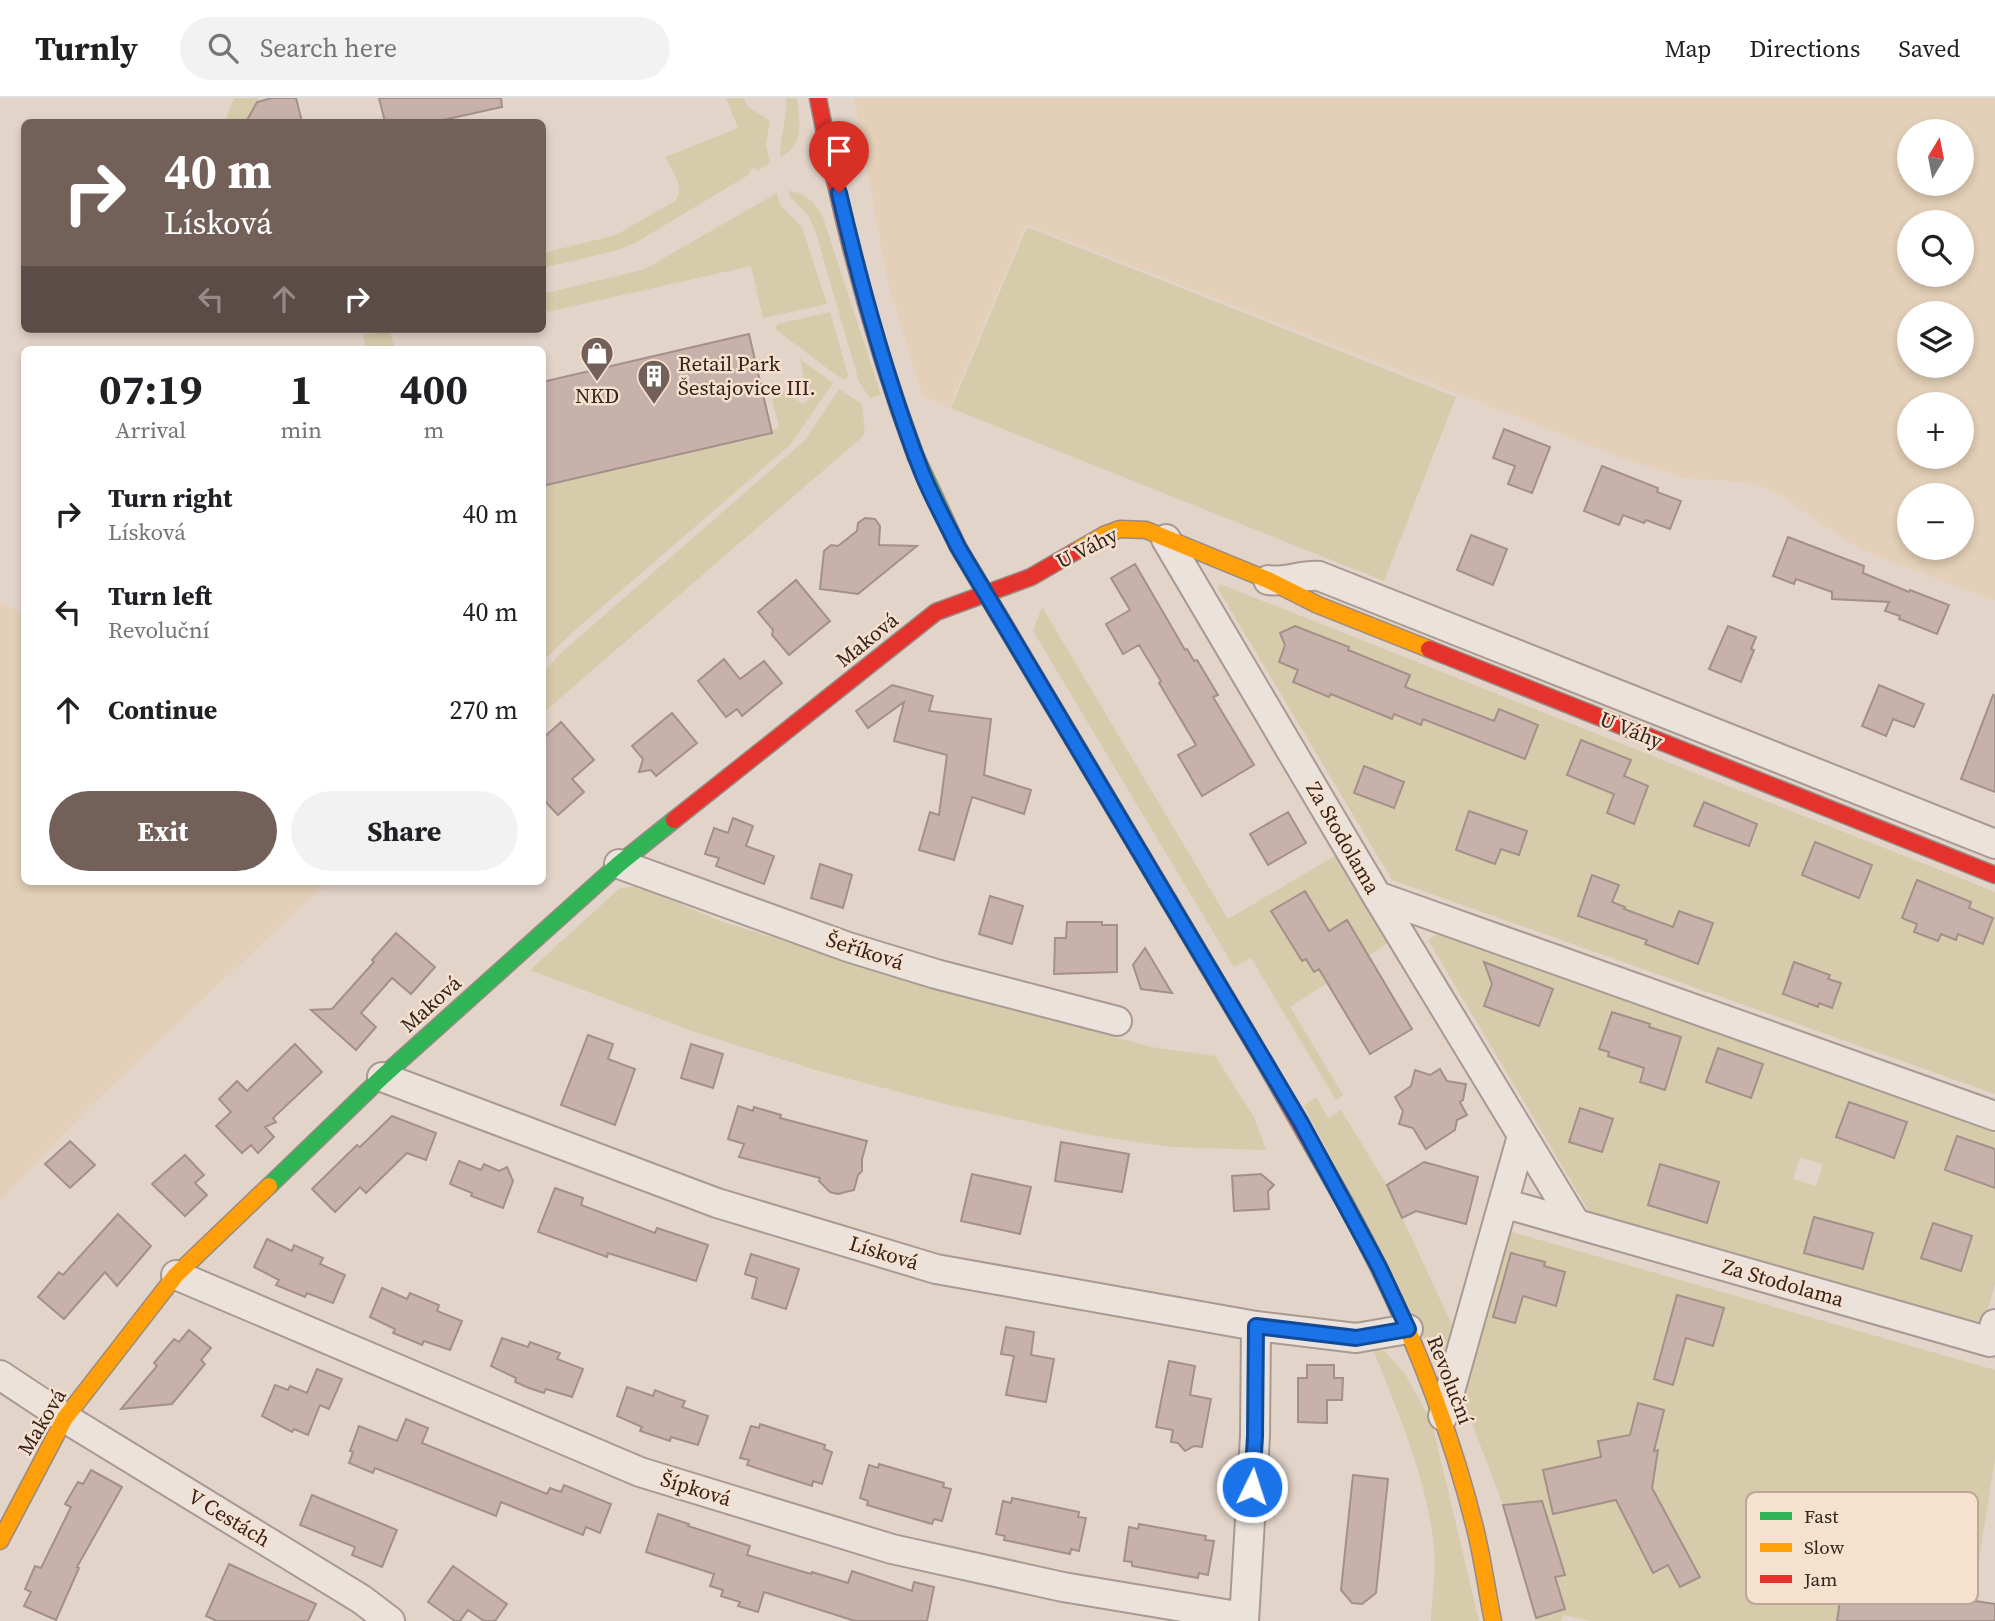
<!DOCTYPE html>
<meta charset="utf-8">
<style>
:root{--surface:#fff;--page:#f2f2f2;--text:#202124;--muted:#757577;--line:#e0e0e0;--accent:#736059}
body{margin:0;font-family:"Source Serif 4",serif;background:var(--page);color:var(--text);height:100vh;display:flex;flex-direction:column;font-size:26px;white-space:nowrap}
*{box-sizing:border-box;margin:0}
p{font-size:23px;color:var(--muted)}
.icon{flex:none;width:38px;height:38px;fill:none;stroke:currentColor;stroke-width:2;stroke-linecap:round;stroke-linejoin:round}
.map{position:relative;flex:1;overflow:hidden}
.sheet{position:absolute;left:21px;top:248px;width:525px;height:539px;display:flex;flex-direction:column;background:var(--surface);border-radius:10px;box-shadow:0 4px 10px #0003}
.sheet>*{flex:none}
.top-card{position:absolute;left:21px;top:21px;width:525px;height:214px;border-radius:10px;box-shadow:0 4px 10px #0003;background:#736059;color:#fff;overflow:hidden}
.needle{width:46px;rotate:10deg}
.controls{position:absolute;left:1897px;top:21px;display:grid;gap:14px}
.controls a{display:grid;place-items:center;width:77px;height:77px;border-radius:50%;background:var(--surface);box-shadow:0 4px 10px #0003;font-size:35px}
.pin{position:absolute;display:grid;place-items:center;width:60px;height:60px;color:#fff;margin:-72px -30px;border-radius:50% 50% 50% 0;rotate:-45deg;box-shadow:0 0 7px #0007}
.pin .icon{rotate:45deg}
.me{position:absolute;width:77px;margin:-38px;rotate:4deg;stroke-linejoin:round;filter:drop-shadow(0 0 5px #0008)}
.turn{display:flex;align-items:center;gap:24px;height:147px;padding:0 28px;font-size:32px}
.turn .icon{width:91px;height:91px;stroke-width:2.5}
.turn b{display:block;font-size:49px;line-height:60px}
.lanes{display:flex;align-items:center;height:66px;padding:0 28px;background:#0003;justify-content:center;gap:35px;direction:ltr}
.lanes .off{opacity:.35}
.eta{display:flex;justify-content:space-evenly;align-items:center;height:119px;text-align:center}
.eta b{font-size:42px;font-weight:700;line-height:49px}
.button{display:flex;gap:14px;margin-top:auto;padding:14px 28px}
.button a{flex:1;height:80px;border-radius:42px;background:var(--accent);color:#fff;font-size:28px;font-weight:700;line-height:80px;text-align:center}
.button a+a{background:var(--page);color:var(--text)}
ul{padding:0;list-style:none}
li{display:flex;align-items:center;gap:21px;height:98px;padding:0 28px}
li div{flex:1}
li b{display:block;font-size:26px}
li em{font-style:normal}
header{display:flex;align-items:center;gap:42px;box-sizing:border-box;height:98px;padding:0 35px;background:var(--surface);border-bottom:2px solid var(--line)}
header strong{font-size:33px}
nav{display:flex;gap:38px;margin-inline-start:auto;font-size:24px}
.search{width:490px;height:63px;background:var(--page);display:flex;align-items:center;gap:18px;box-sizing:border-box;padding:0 24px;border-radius:38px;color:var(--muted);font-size:26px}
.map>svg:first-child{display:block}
.farmland{fill:#e4d0b8;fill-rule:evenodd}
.green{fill:#d6cbab;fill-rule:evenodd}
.building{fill:#c7b1aa;stroke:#a39089;stroke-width:2}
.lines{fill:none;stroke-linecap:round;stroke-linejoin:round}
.street-casing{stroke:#a89a93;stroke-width:32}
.fast-casing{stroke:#978a83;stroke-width:19}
.slow-casing{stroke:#978a83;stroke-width:19}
.jam-casing{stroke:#978a83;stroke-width:19}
.street{stroke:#ebe2db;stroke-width:28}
.fast{stroke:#30b455;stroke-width:16}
.slow{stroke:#ff9f0a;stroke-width:16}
.jam{stroke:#e5322d;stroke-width:16}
.route-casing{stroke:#114b97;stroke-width:18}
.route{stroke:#1a73e8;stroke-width:12}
.labels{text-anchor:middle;stroke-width:5;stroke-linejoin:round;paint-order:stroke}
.poi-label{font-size:21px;fill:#36211c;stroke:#f6e0ce;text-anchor:start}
.street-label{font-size:21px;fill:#36211c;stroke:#f6e0ce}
.key{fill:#f6e0ce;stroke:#bca799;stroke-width:2}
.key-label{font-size:19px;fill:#36211c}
</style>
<header>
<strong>Turnly</strong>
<div class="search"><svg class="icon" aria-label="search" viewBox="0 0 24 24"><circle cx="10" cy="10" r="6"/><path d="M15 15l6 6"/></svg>Search here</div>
<nav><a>Map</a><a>Directions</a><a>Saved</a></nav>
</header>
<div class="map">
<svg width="1995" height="1523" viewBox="0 0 1995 1523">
<rect width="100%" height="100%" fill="#e3d4c9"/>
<path class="farmland" d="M854 0H1995V503L1861 452 1777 395 1751 385 1684 380 1619 359 1026 126 949 310 923 299 888 186ZM1909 33H1962V86H1909ZM1909 124H1962V177H1909ZM1909 215H1962V268H1909ZM1909 306H1962V359H1909ZM1909 397H1962V450H1909Z
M0 504 24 516V784H327L87 1011 0 1103Z"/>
<path class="green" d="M234 0H259L246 24H225Z
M726 0H744L747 8 770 23 766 47 770 65 757 73 755 70 751 71 750 76 635 145 618 152 543 170V155L616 137 675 103C686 89 672 73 665 59L738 30Z
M786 0H797C800 23 804 46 781 59 778 39 789 20 786 0Z
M788 93C806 94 815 105 823 119L881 297 870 300 859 284 815 132 808 117 791 100Z
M777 95 780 107 802 129 827 206 763 220 751 168 547 214 543 196 645 171Z
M1027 129 1456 299 1384 483 951 310Z
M830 214 848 277 846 281 840 280 775 231 778 226Z
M388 233 391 237 395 252H366L363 237Z
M800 261 833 285 790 347 574 533 543 563V388L772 335V332L779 330 772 301 780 299 779 291 803 306 809 302Z
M839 291 862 306 865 335 862 339 543 615V574L561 555 805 342Z
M1220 486 1995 794V996L1392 782 1218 491Z
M1042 509 1228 821 1335 758 1388 845 1290 909 1343 997 1336 1002 1251 860 1234 869 1033 533Z
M638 788 720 823 935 890 1151 949 1215 958 1254 1019 1266 1052 1170 1049 1091 1037 949 1007 819 973 692 933 530 872 620 790Z
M1438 836 1995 1035V1186L1985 1223 1975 1228 1593 1120 1428 842ZM1800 1059 1823 1066 1816 1088 1793 1081Z
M1316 999 1328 1020 1341 1012 1387 1087 1453 1229 1445 1258 1438 1246 1429 1250 1304 1008Z
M1512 1134 1995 1272V1361L1969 1523H1591L1563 1517 1561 1523H1537L1503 1407 1459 1291 1502 1139Z
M1373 1251 1384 1253 1404 1274 1432 1325 1479 1523H1431C1432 1498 1437 1472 1434 1447 1426 1378 1398 1315 1373 1251Z"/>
<path class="building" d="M272 0H296L302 24H246L257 4Z
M379 0H501L502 9 434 24H385Z
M749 236 772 335 542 388V284Z
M1504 331 1550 349 1532 395 1508 386 1515 368 1493 360Z
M1602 368 1658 390 1657 394 1681 403 1670 431 1646 422 1644 425 1623 417 1619 427 1584 413Z
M865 420 875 421 880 428 879 447 917 448 858 496 820 491 824 453 831 447 838 448 857 433 858 425Z
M1471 437 1507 451 1493 487 1457 472Z
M1788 439 1864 468 1863 475 1909 494 1910 492 1949 507 1937 536 1899 521 1900 518 1885 513 1889 504 1832 501V494L1796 481 1794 486 1773 478Z
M1135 466 1185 552 1187 551 1194 563 1197 562 1218 597 1213 599 1254 667 1202 698 1178 657 1196 647 1159 585 1161 583 1139 547 1123 556 1106 526 1130 512 1111 480Z
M796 482 830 523 789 557 772 537 773 532 758 514Z
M1295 528 1349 549 1348 552 1410 577 1405 589 1494 623 1499 611 1538 627 1525 661 1423 621 1421 627 1394 616 1392 621 1331 596 1329 599 1293 584 1298 572 1279 564 1285 547 1280 535Z
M1728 528 1756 539 1751 551 1754 552 1741 584 1709 571Z
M724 561 740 581 764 563 782 585 742 618 737 611 726 619 698 583Z
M892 587 933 598 929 613 991 621 984 677 1031 692 1024 716 972 699 954 762 919 752 930 714 939 717 947 657 894 643 904 604 868 630 856 613Z
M1879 587 1924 606 1914 629 1893 621 1886 638 1862 628Z
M1993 597 1995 598V694L1961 681Z
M672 615 697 645 656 678 651 672 639 674 643 661 632 648Z
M561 624 594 662 572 681 584 694 558 717 542 700V641Z
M1581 642 1631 662 1624 678 1648 688 1634 726 1607 715 1614 696 1567 677Z
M1364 668 1404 684 1394 710 1354 695Z
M1704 704 1757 726 1749 748 1694 728Z
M1469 713 1527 733 1519 757 1501 751 1495 766 1456 752Z
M1288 714 1306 745 1268 767 1250 736Z
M733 720 753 728 746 748 774 758 764 786 716 768 719 760 705 756 714 730 728 735Z
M1815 744 1872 767 1859 800 1802 777Z
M820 766 852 777 843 810 811 800Z
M1592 777 1619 787 1612 804 1625 809 1624 811 1673 829 1679 813 1713 825 1698 866 1645 846 1647 842 1578 818Z
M1917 782 1971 804 1969 810 1993 820 1983 846 1958 836 1956 842 1941 836 1938 843 1914 834 1917 826 1902 820Z
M1305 793 1329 833 1347 822 1412 931 1370 956 1319 871 1314 874 1306 861 1302 863 1271 813Z
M990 798 1023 808 1012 846 979 836Z
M1067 824H1102V827H1117V874L1054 876 1055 840H1066Z
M396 835 435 869 411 896 392 880 361 915 376 929 356 952 311 912 332 911 374 864 372 862Z
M1145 850 1172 895 1141 891 1133 867Z
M1484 864 1553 891 1539 928 1484 908 1492 886Z
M1794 864 1830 877 1828 881 1841 885 1832 910 1819 905 1818 909 1783 896Z
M1612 914 1650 926 1649 929 1681 939 1665 992 1640 984 1644 970 1608 958 1609 954 1599 951Z
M588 937 613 946 608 961 635 971 615 1027 561 1007Z
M295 946 322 974 273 1020 276 1024 265 1029 274 1039 258 1055 251 1047 242 1055 216 1028 231 1014 219 1001 237 983 247 993Z
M691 946 723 956 713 990 681 980Z
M1718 950 1763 966 1751 1000 1706 984Z
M1440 971 1447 983 1466 986 1463 1002 1460 1004 1467 1017 1457 1022 1455 1032 1426 1051 1413 1030 1399 1026 1403 1013 1395 999 1411 988 1415 972 1430 977Z
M1849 1004 1907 1024 1894 1060 1836 1039Z
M738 1008 753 1013 754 1009 781 1017 780 1020 867 1043 862 1061V1073L858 1077 854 1092 838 1096 830 1094 819 1083 820 1080 739 1059 744 1046 728 1041Z
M1580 1010 1613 1021 1602 1054 1569 1044Z
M392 1018 436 1035 426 1062 407 1055 366 1095 360 1089 335 1114 312 1091 357 1047 360 1049Z
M1957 1038 1995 1051V1090L1945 1072Z
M70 1043 95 1067 70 1090 45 1066Z
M1061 1044 1129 1056 1122 1094 1055 1083Z
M185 1057 204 1077 195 1085 207 1097 185 1118 152 1086Z
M459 1063 481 1072 484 1066 499 1073 507 1069 513 1083 503 1110 471 1098 472 1095 450 1086Z
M1424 1064 1478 1079 1466 1126 1416 1113 1402 1120 1387 1087Z
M1660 1066 1719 1084 1707 1125 1648 1107Z
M972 1076 1031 1089 1020 1136 961 1123Z
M1261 1076 1274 1087 1268 1093 1269 1111 1234 1113 1232 1078Z
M555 1090 583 1100 581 1107 655 1135 657 1130 708 1147 696 1183 608 1155 607 1159 538 1134Z
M118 1116 151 1148 117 1188 105 1174 64 1221 38 1199 59 1174 63 1177Z
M1814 1119 1873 1135 1863 1171 1804 1155Z
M1933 1125 1972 1138 1961 1173 1921 1160Z
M267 1141 292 1153 294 1147 323 1160 320 1166 345 1177 333 1205 307 1195 305 1199 276 1187 279 1182 254 1169Z
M1511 1155 1545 1164 1544 1168 1565 1174 1556 1208 1523 1198 1515 1225 1493 1219Z
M751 1156 799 1171 786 1211 752 1200 757 1180 745 1176Z
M382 1190 407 1201 410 1195 439 1207 437 1213 462 1223 450 1252 424 1243 422 1247 408 1241 393 1235 395 1231 370 1219Z
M1677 1197 1724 1210 1713 1248 1686 1240 1673 1287 1654 1281Z
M1006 1229 1034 1234 1031 1257 1054 1261 1046 1304 1006 1297 1014 1258 1001 1256Z
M189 1232 211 1250 201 1262 205 1266 172 1306 121 1311 157 1268 154 1265 174 1241 179 1244Z
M502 1240 528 1249 530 1244 560 1255 557 1261 583 1271 572 1299 546 1291 544 1295 529 1290 515 1284 516 1280 491 1268Z
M1169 1263 1195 1268 1190 1297 1211 1301 1202 1349 1194 1348 1185 1353 1178 1345 1171 1344 1173 1332 1156 1329Z
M1307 1267H1334V1280H1343L1342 1302H1327V1325L1298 1324V1280H1307Z
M317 1271 342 1281 329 1311 320 1307 308 1337 294 1331 292 1334 262 1318 275 1287 288 1292 290 1288 307 1295Z
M627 1289 653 1298 655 1292 670 1298 685 1303 682 1309 708 1318 698 1347 671 1339 670 1343 640 1333 642 1329 617 1318Z
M1638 1305 1664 1312 1654 1353 1658 1352 1652 1390 1700 1479 1680 1489 1668 1467 1653 1475 1616 1402 1553 1416 1543 1372 1601 1359 1598 1343 1630 1337Z
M406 1321 428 1330 422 1345 547 1396 550 1390 561 1394 564 1387 611 1406 600 1435 586 1429 583 1437 501 1404 496 1418 375 1370 373 1375 349 1365 353 1354 350 1353 359 1328 397 1343Z
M760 1326 825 1347 824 1351 832 1354 822 1386 813 1383 812 1388 747 1367 749 1362 740 1360 751 1328 759 1330Z
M879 1366 944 1385 943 1389 951 1391 942 1423 934 1421 932 1426 867 1407 868 1403 860 1400 869 1367 878 1370Z
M91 1372 122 1389 77 1469 79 1470 56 1522 24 1508 31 1494 25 1491 35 1468 41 1470 71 1409 65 1406 78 1384 83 1386Z
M1353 1377 1388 1381 1376 1495 1362 1506 1352 1505 1341 1492Z
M312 1397 397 1432 382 1469 352 1457 355 1449 300 1427Z
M1012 1400 1079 1414 1078 1419 1086 1420 1079 1453 1071 1451 1070 1456 1004 1442 1005 1438 996 1436 1003 1403 1011 1405Z
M1542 1403 1565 1477 1555 1479 1565 1511 1536 1520 1503 1407Z
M658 1416 689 1426 688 1428 750 1448 747 1457 811 1476 812 1474 848 1485 852 1473 912 1493 914 1484 934 1489 927 1523H855L764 1494 758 1514 738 1508 740 1504 721 1498 723 1492 710 1488 714 1476 646 1454Z
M1139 1426 1206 1438 1205 1442 1214 1443 1208 1477 1199 1475 1198 1480 1132 1468V1464L1124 1463 1129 1429 1138 1431Z
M229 1466 316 1506 308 1523H217L206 1518Z
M453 1468 507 1506 495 1523H484L468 1512 460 1523H455L428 1504Z
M1843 1483 1995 1506V1523H1837Z"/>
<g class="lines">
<defs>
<path id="street" d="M1166 441 1377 798 1576 1126
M1268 482C1286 485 1302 476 1319 478L1995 746
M619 766 848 849 936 876 1117 923
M1377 798 1995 1018
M382 979 717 1105 936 1171 1256 1228 1356 1240 1408 1231
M1503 1105 1990 1244 1995 1226
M176 1177 640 1374 892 1451 1063 1489 1243 1519
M0 1277 65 1320 361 1501 390 1523
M1443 1318 1522 1038
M1244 1523 1255 1338 1256 1228"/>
<path id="fast" d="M916 359 958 449 1169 803
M269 1088 382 979 619 766 674 722"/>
<path id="slow" d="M1076 453 1104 437 1120 431 1146 432 1268 482 1318 507 1429 551
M1345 1105C1402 1208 1448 1320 1476 1434 1483 1463 1487 1494 1493 1523
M0 1443 65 1320 176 1177 269 1088"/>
<path id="jam" d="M818 0C841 122 873 243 916 359
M1429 551 1995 777
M674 722 936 514 1031 479 1076 453
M1169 803 1261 958 1345 1105"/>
</defs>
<use href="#street" class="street-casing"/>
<use href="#fast" class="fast-casing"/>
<use href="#slow" class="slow-casing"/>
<use href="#jam" class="jam-casing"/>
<use href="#street" class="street"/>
<use href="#fast" class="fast"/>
<use href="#slow" class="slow"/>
<use href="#jam" class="jam"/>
</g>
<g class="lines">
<defs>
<path id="route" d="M839 95C861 189 886 282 921 372 931 398 946 424 958 449L1300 1023 1379 1169 1408 1231 1356 1240 1256 1228 1255 1338 1252 1389"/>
</defs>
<use href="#route" class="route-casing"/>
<use href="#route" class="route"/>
</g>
<defs>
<symbol id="shop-pin" viewBox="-11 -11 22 30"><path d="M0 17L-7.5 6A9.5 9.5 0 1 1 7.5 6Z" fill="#736059" stroke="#f6e0ce"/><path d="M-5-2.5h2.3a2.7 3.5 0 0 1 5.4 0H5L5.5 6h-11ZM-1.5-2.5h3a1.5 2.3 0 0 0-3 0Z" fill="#fff"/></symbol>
<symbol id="building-pin" viewBox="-11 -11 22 30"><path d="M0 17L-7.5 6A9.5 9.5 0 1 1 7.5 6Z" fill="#736059" stroke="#f6e0ce"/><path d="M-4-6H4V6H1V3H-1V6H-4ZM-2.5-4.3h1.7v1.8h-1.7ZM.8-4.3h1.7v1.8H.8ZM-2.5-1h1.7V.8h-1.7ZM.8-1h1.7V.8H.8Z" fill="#fff"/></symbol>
</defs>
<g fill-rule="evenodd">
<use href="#shop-pin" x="578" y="236" width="38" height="52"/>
<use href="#building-pin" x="635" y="259" width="38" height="52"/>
</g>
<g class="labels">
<g class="poi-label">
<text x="678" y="273">Retail Park<tspan x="678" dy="24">Šestajovice III.</tspan></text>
<text x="597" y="305" text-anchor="middle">NKD</text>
</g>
<g class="street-label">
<text transform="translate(1087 450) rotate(-27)" y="7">U Váhy</text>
<text transform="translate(867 542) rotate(-39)" y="7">Maková</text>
<text transform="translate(1631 632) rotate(22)" y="7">U Váhy</text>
<text transform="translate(1343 740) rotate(60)" y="7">Za Stodolama</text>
<text transform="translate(865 853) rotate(18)" y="7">Šeříková</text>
<text transform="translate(431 906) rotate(-42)" y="7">Maková</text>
<text transform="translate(884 1155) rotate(17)" y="7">Lísková</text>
<text transform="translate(1783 1185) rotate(16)" y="7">Za Stodolama</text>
<text transform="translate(1450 1282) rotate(69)" y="7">Revoluční</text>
<text transform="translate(42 1324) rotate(-59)" y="7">Maková</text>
<text transform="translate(696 1391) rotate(17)" y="7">Šípková</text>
<text transform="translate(229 1420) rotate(31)" y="7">V Cestách</text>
</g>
</g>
<rect x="1746" y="1394" width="232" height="112" rx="10" class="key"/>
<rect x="1760" y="1414" width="32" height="8" fill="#30b455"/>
<rect x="1760" y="1445" width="32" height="9" fill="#ff9f0a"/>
<rect x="1760" y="1477" width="32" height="8" fill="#e5322d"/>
<g class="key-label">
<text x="1804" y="1425">Fast</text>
<text x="1804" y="1456">Slow</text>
<text x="1804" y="1488">Jam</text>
</g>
</svg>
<div class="controls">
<a><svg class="needle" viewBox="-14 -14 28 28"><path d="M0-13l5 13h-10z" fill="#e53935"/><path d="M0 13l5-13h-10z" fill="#757577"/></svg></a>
<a><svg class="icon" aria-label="search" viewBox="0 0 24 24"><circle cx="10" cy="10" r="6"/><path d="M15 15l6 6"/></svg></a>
<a><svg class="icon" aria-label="layers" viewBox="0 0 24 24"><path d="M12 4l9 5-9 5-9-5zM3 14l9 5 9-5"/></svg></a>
<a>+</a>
<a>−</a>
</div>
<div class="pin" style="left:839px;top:95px;background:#d93025"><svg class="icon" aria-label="arrive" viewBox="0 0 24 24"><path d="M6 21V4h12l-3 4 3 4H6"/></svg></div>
<svg class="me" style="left:1252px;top:1389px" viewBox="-20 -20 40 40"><circle r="17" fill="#1a73e8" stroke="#fff" stroke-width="3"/><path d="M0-11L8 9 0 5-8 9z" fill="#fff"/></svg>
<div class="top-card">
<div class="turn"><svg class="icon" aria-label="right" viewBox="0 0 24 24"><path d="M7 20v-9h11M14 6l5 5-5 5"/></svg><div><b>40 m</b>Lísková</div></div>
<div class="lanes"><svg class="icon off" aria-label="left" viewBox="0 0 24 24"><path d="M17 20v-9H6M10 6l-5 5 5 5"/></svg><svg class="icon off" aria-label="ahead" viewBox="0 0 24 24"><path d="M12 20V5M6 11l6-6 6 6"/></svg><svg class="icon" aria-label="right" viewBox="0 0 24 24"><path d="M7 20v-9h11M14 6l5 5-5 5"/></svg></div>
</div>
<section class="sheet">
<div class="eta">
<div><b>07:19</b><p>Arrival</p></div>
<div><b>1</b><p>min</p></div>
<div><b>400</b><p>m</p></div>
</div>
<ul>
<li><svg class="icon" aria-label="right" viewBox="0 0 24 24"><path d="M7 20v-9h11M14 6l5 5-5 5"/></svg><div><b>Turn right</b><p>Lísková</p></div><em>40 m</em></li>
<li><svg class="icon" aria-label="left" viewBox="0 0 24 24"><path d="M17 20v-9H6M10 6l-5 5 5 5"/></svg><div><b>Turn left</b><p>Revoluční</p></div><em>40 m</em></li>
<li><svg class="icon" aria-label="ahead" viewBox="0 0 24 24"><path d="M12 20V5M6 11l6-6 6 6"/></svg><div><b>Continue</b></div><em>270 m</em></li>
</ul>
<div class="button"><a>Exit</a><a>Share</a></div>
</section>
</div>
